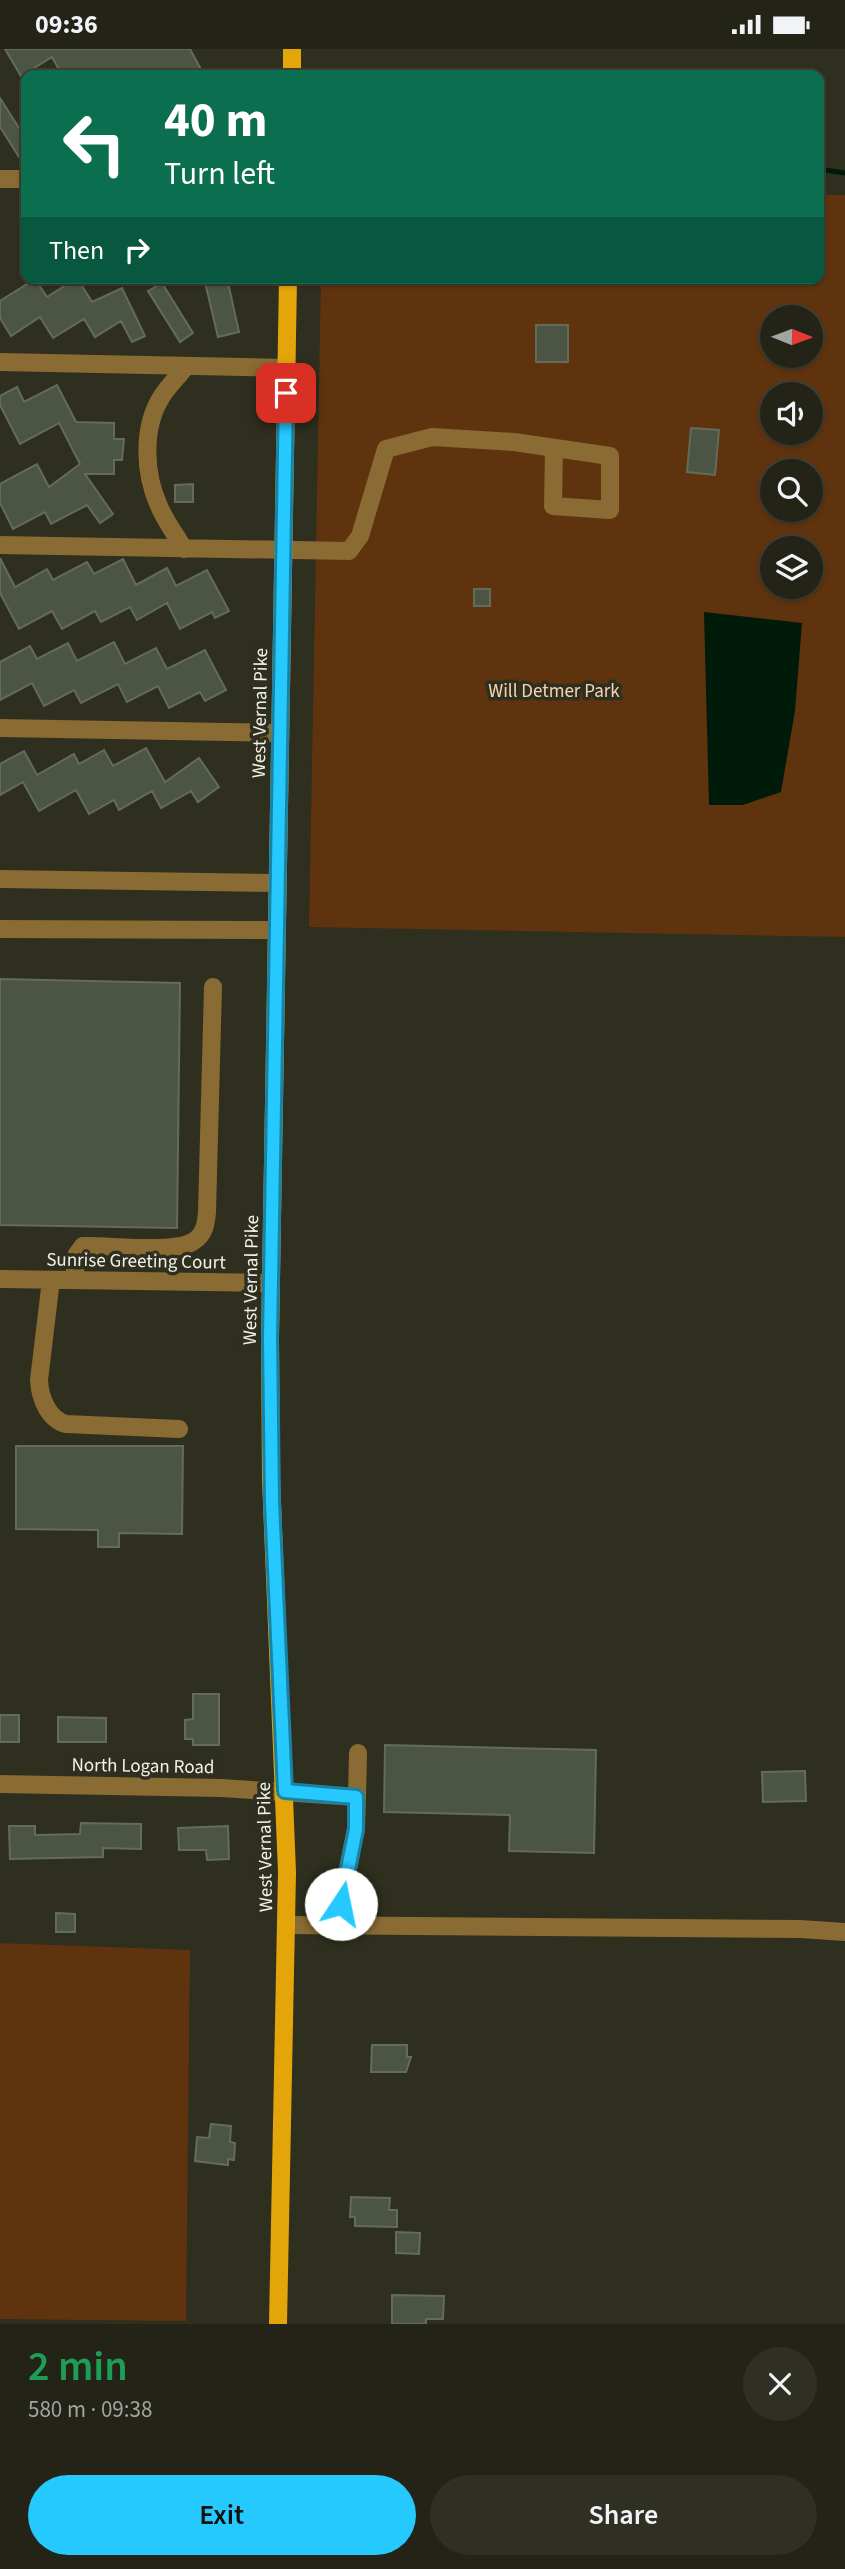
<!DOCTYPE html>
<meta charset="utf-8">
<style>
:root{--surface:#232317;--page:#2f2f24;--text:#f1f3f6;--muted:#a3a4a1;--line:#404036;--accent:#26c9fe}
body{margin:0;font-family:"Source Sans 3",sans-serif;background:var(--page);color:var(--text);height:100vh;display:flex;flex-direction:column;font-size:26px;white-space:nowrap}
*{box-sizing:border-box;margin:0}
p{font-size:23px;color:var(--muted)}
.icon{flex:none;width:38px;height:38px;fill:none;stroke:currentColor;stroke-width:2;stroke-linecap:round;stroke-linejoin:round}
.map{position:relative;height:2275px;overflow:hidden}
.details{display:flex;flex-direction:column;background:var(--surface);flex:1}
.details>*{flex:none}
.banner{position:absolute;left:21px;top:21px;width:803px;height:214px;border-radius:14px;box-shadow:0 2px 5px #0004,0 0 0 2px var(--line);background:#0b6e4f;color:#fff;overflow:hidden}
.needle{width:46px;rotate:91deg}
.buttons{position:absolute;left:760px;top:256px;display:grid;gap:14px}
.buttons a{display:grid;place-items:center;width:63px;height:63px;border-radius:50%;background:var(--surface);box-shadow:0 2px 5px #0004,0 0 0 2px var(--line);font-size:35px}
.pin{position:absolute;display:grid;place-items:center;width:60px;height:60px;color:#fff;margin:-30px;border-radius:14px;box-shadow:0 4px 10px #0006}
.me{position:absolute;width:77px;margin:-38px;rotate:11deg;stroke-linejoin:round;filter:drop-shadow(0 0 5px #0008)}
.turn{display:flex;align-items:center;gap:24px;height:147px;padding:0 28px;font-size:32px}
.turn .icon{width:91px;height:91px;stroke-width:2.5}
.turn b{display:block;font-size:49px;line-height:60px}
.then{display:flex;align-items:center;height:66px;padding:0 28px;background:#0003;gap:14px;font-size:26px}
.round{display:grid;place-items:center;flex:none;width:74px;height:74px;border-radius:37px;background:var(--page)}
.summary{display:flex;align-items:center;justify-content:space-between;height:119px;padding:0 28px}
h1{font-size:42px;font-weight:600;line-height:52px;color:#1e9e55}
.button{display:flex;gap:14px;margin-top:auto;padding:14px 28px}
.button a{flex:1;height:80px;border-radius:42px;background:var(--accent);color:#111;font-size:28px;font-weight:600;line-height:80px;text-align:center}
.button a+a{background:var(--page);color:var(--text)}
.status{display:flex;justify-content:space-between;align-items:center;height:49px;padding:0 35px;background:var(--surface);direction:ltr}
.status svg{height:19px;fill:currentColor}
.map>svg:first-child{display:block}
.green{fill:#5e330e;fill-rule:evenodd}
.water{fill:#001b0a}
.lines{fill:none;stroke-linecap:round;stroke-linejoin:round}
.stream{stroke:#001b0a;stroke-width:5}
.building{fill:#4c5444;stroke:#636b5b;stroke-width:2}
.minor{stroke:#896b33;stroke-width:18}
.major{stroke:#e4a50b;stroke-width:18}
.route-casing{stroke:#1983a5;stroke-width:18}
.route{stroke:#26c9fe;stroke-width:12}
.labels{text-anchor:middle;stroke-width:7;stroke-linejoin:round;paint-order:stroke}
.park-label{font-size:19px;fill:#fbd1b4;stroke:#2f2f1f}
.street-label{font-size:19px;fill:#f3f2e8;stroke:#2f2f1f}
</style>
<div class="status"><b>09:36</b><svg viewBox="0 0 49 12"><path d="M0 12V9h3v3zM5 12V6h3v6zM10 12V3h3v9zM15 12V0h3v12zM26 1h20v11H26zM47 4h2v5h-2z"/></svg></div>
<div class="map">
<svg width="845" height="2275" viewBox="0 0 845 2275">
<rect width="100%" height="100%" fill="#2f2f1f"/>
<path class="green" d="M819 146H845V888L309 878 321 229H819ZM772 268H810V306H772ZM772 345H810V383H772ZM772 422H810V460H772ZM772 499H810V537H772Z
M0 1894 190 1901 186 2272 0 2270Z"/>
<path class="water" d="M704 563 802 574 795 662 781 743 743 756H709Z"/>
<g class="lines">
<path class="stream" d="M819 120 845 124"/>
</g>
<path class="building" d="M5 0H190L204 26H62L52 8 21 27Z
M0 49 26 90V119L0 78Z
M77 229 92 253 122 239 145 287 132 293 121 272 95 288 84 270 53 289 40 268 11 287 0 269V252L35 230 47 248Z
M204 229H227L239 283 218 288Z
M162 234 193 284 180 293 148 242Z
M536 276H568V313H536Z
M57 336 76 373 114 374V390H124L122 411H114V425H85L113 465 100 474 87 456 51 475 45 463 13 480 0 454V435L37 415 49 438 80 415 59 374 20 395 0 356V347L17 338 24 353Z
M691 379 719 381 715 426 687 423Z
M193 435V453H175V436Z
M0 509 15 538 47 520 53 531 87 513 94 525 123 510 136 536 167 519 176 537 207 521 229 562 215 569 212 563 180 580 167 554 137 571 130 558 101 573 95 562 62 580 52 562 19 580 0 544Z
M474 540H490V557H474Z
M114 593 125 615 156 599 167 620 205 601 226 641 205 652 200 643 169 659 158 637 127 653 118 635 81 654 74 641 44 657 32 634 0 651V613L30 597 37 610 68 594 77 612Z
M146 699 165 733 199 709 219 738 198 753 191 742 161 759 152 742 119 761 114 751 89 765 76 741 39 762 23 733 0 746V715L24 702 37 726 74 705 79 715 104 701 113 717Z
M0 930 180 934 177 1179 0 1176Z
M16 1397H183L182 1485 119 1484V1498H98V1481L16 1480Z
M193 1645H219V1696H193V1690H185V1671L193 1670Z
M0 1666H19V1693H0Z
M58 1668 106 1669V1693H58Z
M385 1696 596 1701 594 1804 509 1802 510 1766 384 1763Z
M805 1722 806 1752 763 1753 762 1723Z
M81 1774 141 1775V1800L103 1799V1808L10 1810 9 1777H35V1786L80 1785Z
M228 1777 229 1810 207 1811 206 1801H179L178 1779Z
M56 1864 75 1865V1883H56Z
M372 1996H407V2008H411L406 2023H371Z
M211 2075 231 2077 230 2093 235 2094 234 2111 228 2110V2116L195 2112 197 2088 209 2089Z
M351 2148 390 2149 389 2161H397V2178L355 2177V2168H350Z
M396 2183 420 2184 419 2205 396 2204Z
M392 2246 444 2247 443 2270H426V2275H392Z"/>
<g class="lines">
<path class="minor" d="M0 130H26
M0 313 286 319
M0 496 349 502 360 487 386 400 432 388 514 393 610 407V461L553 457 554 399
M184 500C176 486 165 472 159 457 144 424 142 378 162 347 169 336 179 327 186 317
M0 679 280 684
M0 830 277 834
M0 880 276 881
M0 1230 271 1234
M51 1231 39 1331C40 1349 48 1370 66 1375L179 1380
M74 1231 77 1205 83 1197C109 1196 175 1205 194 1192 205 1185 206 1174 207 1163L213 938
M0 1735 221 1739 357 1748 356 1780 336 1878
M357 1748 358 1704
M287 1876 800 1880 845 1883"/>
<path class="major" d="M292 26V0
M278 2275 287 1823 271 1430 270 1289 288 229"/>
</g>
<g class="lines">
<defs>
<path id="route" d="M286 344 270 1289 272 1453 285 1742 356 1748V1780L341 1855"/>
</defs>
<use href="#route" class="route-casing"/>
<use href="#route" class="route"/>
</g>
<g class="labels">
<g class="park-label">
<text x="554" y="648">Will Detmer Park</text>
</g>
<g class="street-label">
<text transform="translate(259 664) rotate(-89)" y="7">West Vernal Pike</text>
<text transform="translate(136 1211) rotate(1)" y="7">Sunrise Greeting Court</text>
<text transform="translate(250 1231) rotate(-89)" y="7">West Vernal Pike</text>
<text transform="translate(143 1716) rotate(1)" y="7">North Logan Road</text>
<text transform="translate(264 1798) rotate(-91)" y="7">West Vernal Pike</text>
</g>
</g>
</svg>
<div class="buttons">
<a><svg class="needle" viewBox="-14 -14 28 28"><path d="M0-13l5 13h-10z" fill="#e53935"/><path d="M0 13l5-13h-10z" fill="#a3a4a1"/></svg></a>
<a><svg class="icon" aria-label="sound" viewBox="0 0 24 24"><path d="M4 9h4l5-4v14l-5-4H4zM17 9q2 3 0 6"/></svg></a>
<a><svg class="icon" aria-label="search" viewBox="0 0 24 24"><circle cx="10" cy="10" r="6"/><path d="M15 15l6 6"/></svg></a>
<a><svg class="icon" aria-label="layers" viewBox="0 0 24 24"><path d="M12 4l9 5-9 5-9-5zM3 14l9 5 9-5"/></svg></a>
</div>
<div class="pin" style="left:286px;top:344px;background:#d93025"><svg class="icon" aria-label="arrive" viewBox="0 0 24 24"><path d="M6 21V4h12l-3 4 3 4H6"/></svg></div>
<svg class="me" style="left:341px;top:1855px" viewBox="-20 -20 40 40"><circle r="19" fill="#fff"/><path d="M0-13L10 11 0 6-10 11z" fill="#26c9fe"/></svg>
<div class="banner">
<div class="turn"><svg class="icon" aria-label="left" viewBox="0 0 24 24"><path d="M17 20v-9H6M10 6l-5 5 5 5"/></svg><div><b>40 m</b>Turn left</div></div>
<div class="then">Then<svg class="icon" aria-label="right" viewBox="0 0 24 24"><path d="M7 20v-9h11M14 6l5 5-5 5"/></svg></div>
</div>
</div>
<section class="details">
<div class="summary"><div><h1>2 min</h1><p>580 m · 09:38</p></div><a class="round"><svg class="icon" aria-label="close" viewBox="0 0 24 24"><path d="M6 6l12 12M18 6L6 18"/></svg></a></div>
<div class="button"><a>Exit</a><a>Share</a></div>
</section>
